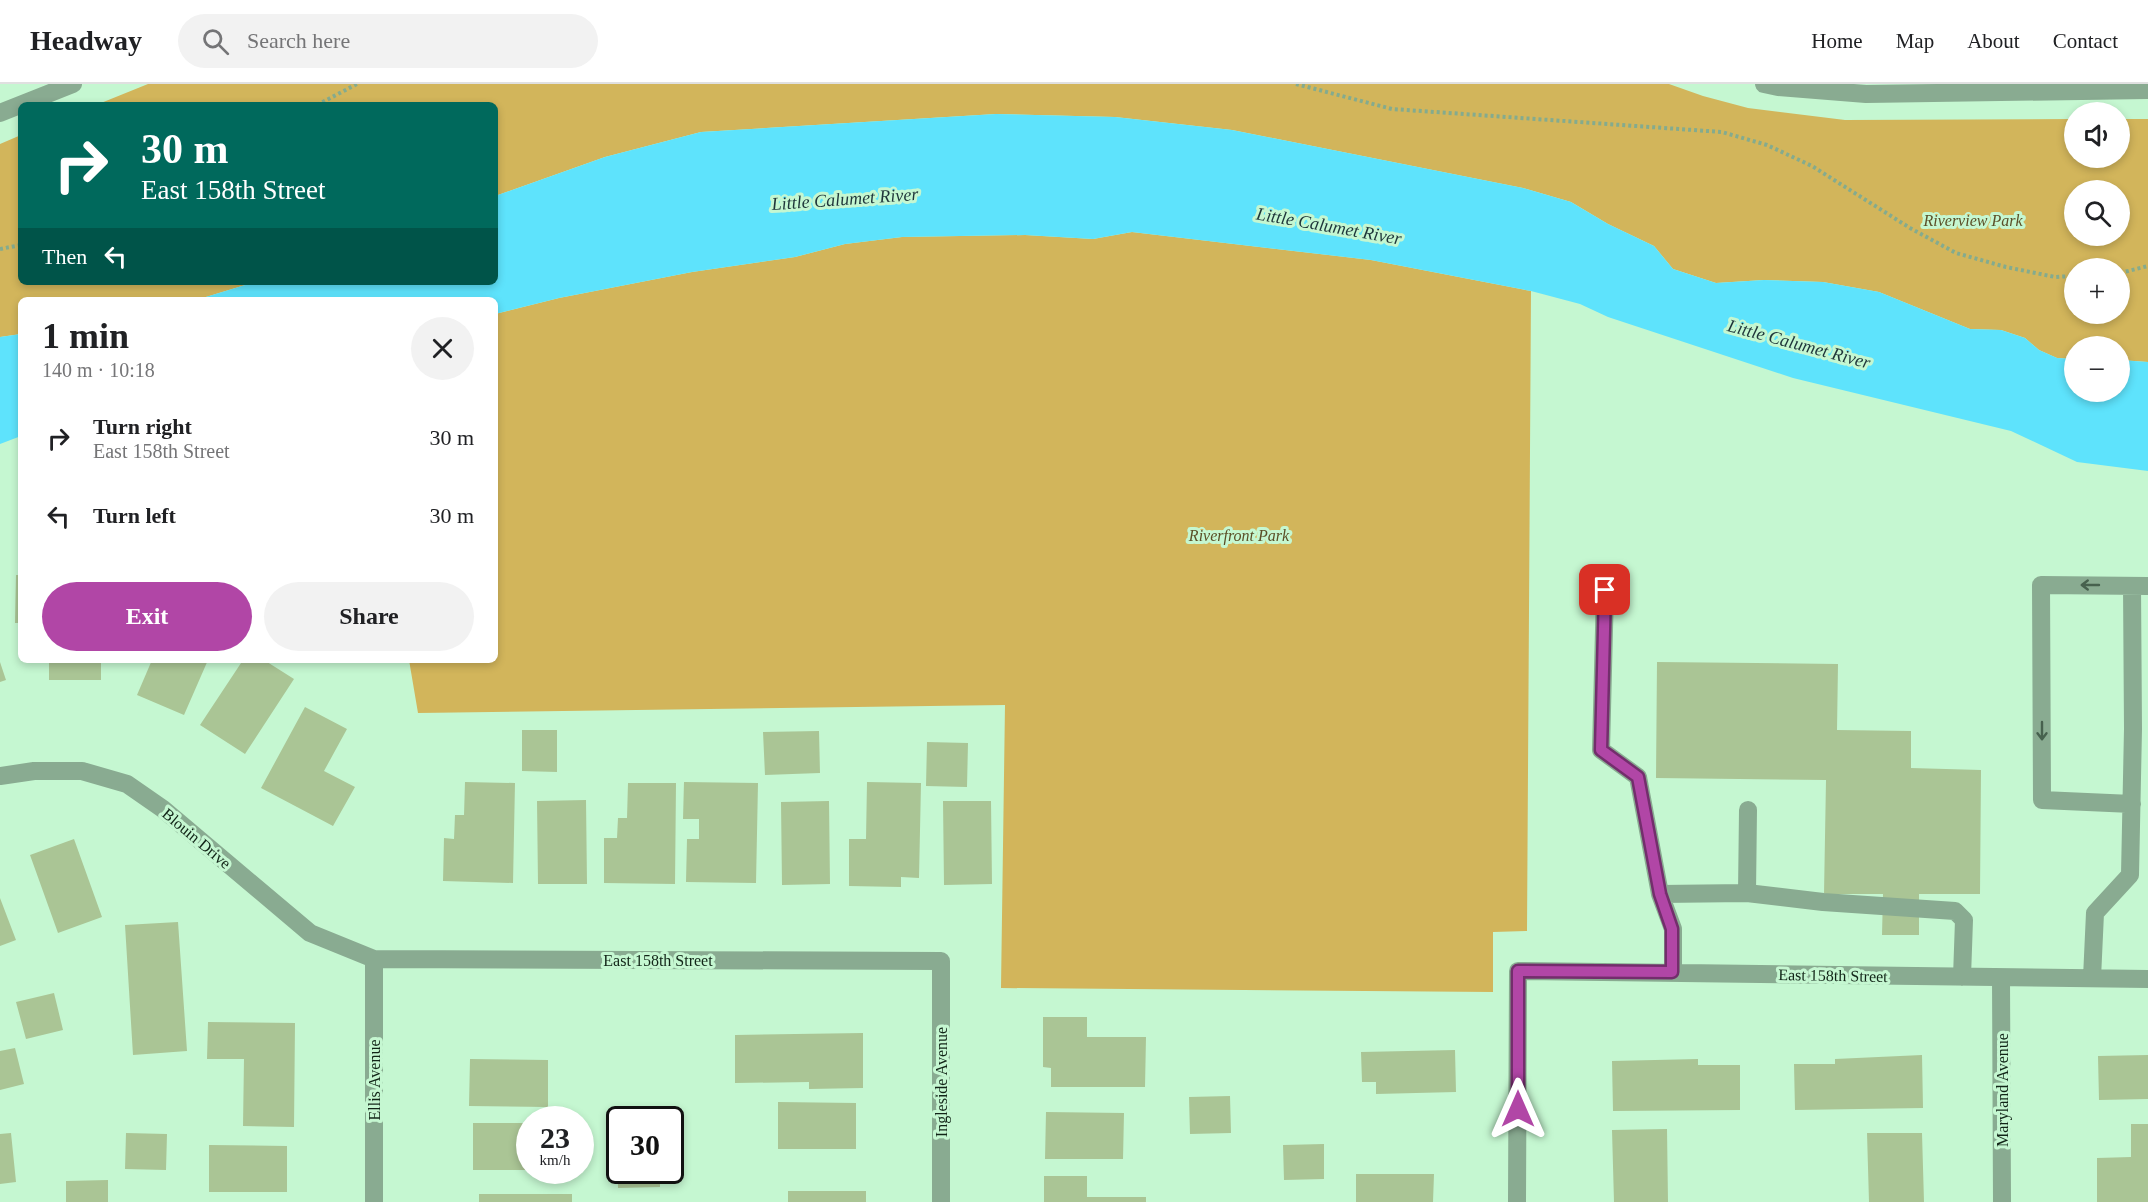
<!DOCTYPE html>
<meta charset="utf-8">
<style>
:root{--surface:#fff;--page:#f2f2f2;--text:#202124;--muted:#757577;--line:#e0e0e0;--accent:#b146a6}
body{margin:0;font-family:"Times New Roman",serif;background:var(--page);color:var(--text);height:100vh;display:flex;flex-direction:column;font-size:22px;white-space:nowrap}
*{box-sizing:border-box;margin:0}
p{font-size:20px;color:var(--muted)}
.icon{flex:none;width:33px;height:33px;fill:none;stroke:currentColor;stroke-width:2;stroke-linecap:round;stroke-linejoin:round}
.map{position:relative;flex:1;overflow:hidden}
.panel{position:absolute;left:18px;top:213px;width:480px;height:366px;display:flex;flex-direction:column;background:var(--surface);border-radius:9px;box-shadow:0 3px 9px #0003}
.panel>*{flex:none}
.hud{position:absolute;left:18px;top:18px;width:480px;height:183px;border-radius:9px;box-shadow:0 3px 9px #0003;background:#00695c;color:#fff;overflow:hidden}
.controls{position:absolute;left:2064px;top:18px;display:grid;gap:12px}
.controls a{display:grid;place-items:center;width:66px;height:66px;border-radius:50%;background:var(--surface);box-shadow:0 3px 9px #0003;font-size:30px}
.speed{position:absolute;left:516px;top:1022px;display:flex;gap:12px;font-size:30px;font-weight:700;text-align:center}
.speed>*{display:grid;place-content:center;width:78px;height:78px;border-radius:50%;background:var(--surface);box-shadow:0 3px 9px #0003;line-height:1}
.speed small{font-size:15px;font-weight:400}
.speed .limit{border:3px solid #111;border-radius:9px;background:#fff;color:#111}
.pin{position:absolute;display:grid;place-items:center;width:51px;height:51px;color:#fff;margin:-26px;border-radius:12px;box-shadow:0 3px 9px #0006}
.me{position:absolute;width:66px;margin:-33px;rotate:0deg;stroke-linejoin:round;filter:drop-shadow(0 0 4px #0008)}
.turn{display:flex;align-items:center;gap:21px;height:126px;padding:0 24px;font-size:27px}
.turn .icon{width:78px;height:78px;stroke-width:2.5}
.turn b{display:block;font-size:42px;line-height:51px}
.then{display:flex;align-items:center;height:57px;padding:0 24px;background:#0003;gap:12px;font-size:22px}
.round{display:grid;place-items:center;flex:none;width:63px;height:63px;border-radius:32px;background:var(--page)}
.summary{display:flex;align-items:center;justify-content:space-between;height:102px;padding:0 24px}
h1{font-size:36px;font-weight:700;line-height:45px}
.button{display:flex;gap:12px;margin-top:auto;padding:12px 24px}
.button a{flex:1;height:69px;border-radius:36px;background:var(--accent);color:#fff;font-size:24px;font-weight:700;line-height:69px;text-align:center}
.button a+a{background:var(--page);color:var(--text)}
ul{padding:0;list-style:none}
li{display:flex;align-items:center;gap:18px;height:78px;padding:0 24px}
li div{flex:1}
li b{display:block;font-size:22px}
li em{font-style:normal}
header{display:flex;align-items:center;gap:36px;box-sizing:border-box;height:84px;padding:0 30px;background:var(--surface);border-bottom:2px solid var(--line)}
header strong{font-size:28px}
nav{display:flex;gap:33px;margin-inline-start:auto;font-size:21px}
.search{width:420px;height:54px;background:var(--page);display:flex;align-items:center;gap:15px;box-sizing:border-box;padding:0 21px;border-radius:33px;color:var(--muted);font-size:22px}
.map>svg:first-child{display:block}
.green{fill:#d2b55b;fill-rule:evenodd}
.water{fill:#5ee3fc}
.building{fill:#aac595}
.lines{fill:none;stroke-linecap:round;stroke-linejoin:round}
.path{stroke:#84ab8e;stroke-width:4;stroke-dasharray:3 3;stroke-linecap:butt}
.minor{stroke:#89ab91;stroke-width:18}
.oneway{stroke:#47614e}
.route-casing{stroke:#732e6c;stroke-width:15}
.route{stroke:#b146a6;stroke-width:10}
.labels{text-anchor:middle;stroke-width:6;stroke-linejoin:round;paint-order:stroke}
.park-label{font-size:16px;font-style:italic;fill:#5b4f27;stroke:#c5f7d1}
.street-label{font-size:16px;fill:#112417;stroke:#c5f7d1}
.water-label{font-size:18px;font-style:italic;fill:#1e353a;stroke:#c5f7d1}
</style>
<header>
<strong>Headway</strong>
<div class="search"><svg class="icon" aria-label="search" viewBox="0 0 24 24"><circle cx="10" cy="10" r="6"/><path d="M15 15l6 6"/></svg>Search here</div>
<nav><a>Home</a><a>Map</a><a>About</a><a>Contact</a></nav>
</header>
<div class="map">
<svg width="2148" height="1118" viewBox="0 0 2148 1118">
<rect width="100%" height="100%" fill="#c5f7d1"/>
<path class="green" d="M148 0H1669L1703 12 1748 24 1845 36 2074 35V74H2120V35H2148V278L2120 276V262H2074V275L2057 274 2039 266 2025 254 2001 246 1970 245 1879 208 1823 198 1764 196 1716 199 1673 185 1654 162 1608 140 1571 118 1523 104 1232 46 1115 33 996 30 701 48 605 73 495 112V21H96ZM2074 106H2120V152H2074ZM2074 184H2120V230H2074Z
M21 51V198H255L196 216H21V250L0 253V60Z
M1132 148 1371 176 1531 207 1527 847 1493 848V908L1001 904 1005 621 418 629 409 576H495V230L559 214 692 188 795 173 845 160 902 153 1025 151 1093 155Z"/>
<path class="water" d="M996 30 1115 33 1232 46 1523 104 1571 118 1608 140 1654 162 1673 185 1716 199 1764 196 1823 198 1879 208 1970 245 2001 246 2025 254 2039 266 2057 274 2074 275V308H2120V276L2148 278V387L2077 378 2011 347 1793 294 1608 233 1580 220 1531 207 1371 176 1132 148 1093 155 1025 151 902 153 845 160 795 173 692 188 559 214 495 230V216H196L255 198H495V112L605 73 701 48Z
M21 250V352L0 360V253Z"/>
<path class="building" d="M16 491H21V539H15Z
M49 576H101V596H49Z
M152 576H208L184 631 137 611Z
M243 576H264L294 595 245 670 200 641Z
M0 578 6 596 0 598Z
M1657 578 1838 580 1837 646 1911 647V684L1981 686 1980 810H1919V851H1882L1883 810H1824L1826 696 1656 694Z
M305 623 347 645 324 687 355 703 333 742 261 704Z
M522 646H557V688L522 687Z
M819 647 820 689 765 691 763 648Z
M927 658 968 659 967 703 926 702Z
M465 698 515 699 513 799 443 797 444 754 454 755 455 731H464Z
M684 698 758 699 756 799 686 798 687 755H699V735H683Z
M867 698 921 699 919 794 901 793V803L849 802V755H866Z
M628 699H676L675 800 604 799V754H617L618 734H627Z
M586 716 587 800H538L537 717Z
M829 717 830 800 782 801 781 718Z
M943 717H991L992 800 944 801Z
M74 755 102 833 58 849 30 771Z
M0 814 16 856 0 862Z
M178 838 187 967 133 971 125 841Z
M54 909 63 946 26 955 16 918Z
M1043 933H1087V953H1146L1145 1003H1051V984L1043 983Z
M208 938 295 939 294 1043 243 1042 244 975H207Z
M863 949V1004L809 1005V998L735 999V951Z
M15 964 24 1000 0 1006V967Z
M1455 966 1456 1008 1376 1010V998H1362L1361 968Z
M1922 971 1923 1024 1795 1026 1794 980H1835V975Z
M2148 971V1015L2099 1016 2098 972Z
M470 975 548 976V1023L469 1022Z
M1698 975V981H1740V1026L1613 1027 1612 977Z
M1230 1012 1231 1049 1190 1050 1189 1013Z
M778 1018 856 1019V1065H778Z
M1046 1028 1124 1029 1123 1075H1045Z
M473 1039H530V1086H473Z
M2131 1040H2148V1118H2097V1074L2131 1073Z
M1667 1045 1668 1118H1614L1612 1046Z
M11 1049 16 1098 0 1100V1050Z
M126 1049 167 1050 166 1086 125 1085Z
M1867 1049H1922L1924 1118H1869Z
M1324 1060V1095L1284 1096 1283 1061Z
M209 1061 287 1062V1108H209Z
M617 1066H620V1086H660V1103L618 1104Z
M1356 1090H1434L1433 1118H1356Z
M1044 1092H1087V1113H1146V1118H1044Z
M108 1096V1118H66V1097Z
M788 1107H866V1118H788Z
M479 1110H572V1118H479Z"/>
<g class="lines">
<path class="path" d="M1296 0 1392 25 1722 48 1767 61 1812 82 1910 144 1956 169 2006 183 2055 193 2074 192
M317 21 357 0
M0 165 21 161
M2120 189 2148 182"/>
<path class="minor" d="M1764 0 1778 3 1866 10 2148 6
M0 29 73 0
M1605 506 1601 666 1638 693 1660 810 1673 845V888
M0 692 34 687H82L127 700 163 725 310 849 374 875 941 877V1118
M2132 720 2042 716 2041 501 2148 502
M1747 809 1823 818 1955 827 1964 836 1962 893
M1660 810 1747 809 1748 726
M2001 894 2002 1118
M2092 894 2095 829 2130 791 2133 645 2132 502
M374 1118V875
M1517 1118 1518 887 2148 895"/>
</g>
<defs><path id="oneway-shaft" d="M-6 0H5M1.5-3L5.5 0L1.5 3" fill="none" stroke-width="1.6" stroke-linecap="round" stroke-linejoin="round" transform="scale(1.5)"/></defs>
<g class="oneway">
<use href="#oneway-shaft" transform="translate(2090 501) rotate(-180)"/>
<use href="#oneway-shaft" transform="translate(2042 647) rotate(90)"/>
</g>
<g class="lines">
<defs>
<path id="route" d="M1518 1025V887L1672 888V845L1660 810 1638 693 1601 666 1605 506"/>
</defs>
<use href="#route" class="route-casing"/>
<use href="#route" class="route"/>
</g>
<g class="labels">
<g class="park-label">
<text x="1973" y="142">Riverview Park</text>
<text x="1239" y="457">Riverfront Park</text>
</g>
<g class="street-label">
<text transform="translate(197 754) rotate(40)" y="6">Blouin Drive</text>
<text x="658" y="882">East 158th Street</text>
<text transform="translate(1833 891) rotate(1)" y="6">East 158th Street</text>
<text transform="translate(374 996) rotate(-90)" y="6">Ellis Avenue</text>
<text transform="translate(941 998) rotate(-90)" y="6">Ingleside Avenue</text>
<text transform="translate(2002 1006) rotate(-90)" y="6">Maryland Avenue</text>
</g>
<g class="water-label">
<text transform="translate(845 115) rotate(-4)" y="6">Little Calumet River</text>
<text transform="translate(1329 142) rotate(10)" y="6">Little Calumet River</text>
<text transform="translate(1799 260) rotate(15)" y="6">Little Calumet River</text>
</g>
</g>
</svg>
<div class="controls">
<a><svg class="icon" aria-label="sound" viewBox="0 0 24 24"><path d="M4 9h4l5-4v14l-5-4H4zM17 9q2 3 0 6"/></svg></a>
<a><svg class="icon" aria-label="search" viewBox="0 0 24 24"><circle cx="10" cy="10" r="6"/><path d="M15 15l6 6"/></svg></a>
<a>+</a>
<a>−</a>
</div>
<div class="speed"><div>23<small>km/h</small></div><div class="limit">30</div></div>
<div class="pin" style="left:1605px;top:506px;background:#d93025"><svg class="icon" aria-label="arrive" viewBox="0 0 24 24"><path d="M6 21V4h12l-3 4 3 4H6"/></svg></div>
<svg class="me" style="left:1518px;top:1025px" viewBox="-20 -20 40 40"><path d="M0-17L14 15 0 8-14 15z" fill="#b146a6" stroke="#fff" stroke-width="4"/></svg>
<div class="hud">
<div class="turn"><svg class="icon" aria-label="right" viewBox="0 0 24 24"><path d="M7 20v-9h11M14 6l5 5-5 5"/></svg><div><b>30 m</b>East 158th Street</div></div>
<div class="then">Then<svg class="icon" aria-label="left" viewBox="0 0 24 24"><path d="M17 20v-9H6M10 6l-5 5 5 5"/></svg></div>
</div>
<section class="panel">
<div class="summary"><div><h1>1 min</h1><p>140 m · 10:18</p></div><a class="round"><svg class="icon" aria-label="close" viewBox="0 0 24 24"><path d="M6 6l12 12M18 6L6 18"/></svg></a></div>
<ul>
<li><svg class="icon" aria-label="right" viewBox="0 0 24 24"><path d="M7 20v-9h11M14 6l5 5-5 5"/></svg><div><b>Turn right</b><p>East 158th Street</p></div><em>30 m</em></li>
<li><svg class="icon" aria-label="left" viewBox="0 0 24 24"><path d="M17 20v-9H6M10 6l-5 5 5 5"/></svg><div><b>Turn left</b></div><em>30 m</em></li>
</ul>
<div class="button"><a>Exit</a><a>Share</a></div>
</section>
</div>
